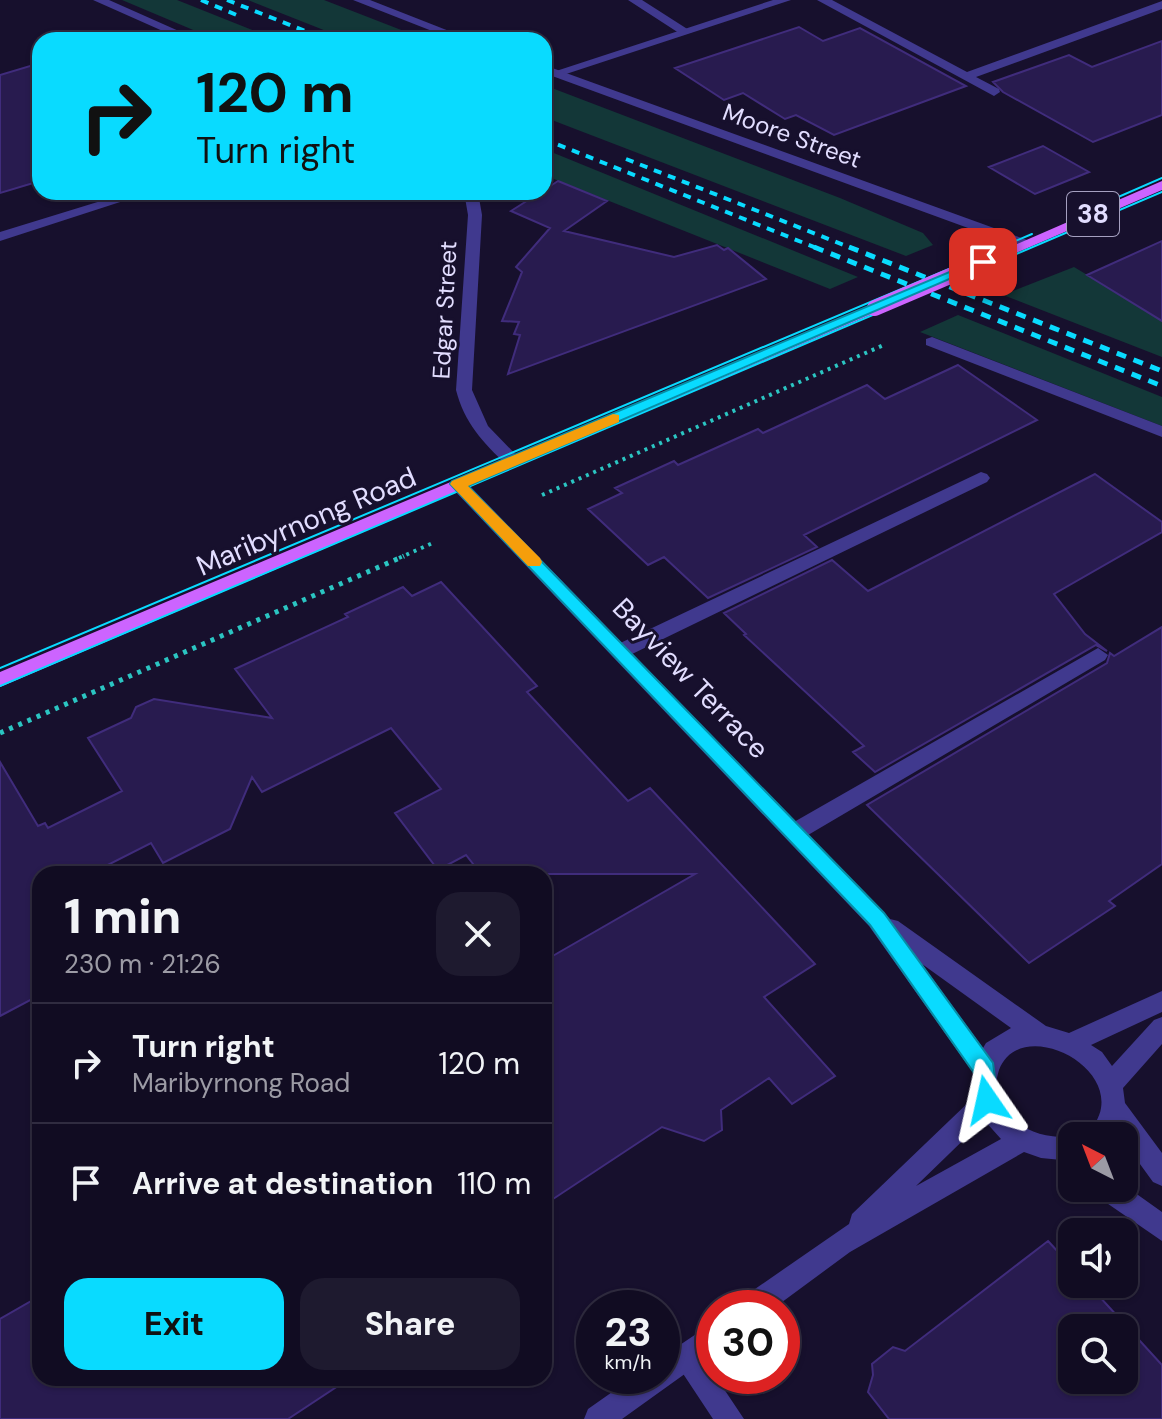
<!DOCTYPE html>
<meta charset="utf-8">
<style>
:root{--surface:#110c22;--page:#1e1a2f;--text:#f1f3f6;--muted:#9c9ba5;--line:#302c40;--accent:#09dbff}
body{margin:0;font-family:"DM Sans",sans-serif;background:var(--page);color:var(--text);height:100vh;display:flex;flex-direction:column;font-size:30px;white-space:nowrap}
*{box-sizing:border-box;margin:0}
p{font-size:26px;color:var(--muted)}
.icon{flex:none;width:44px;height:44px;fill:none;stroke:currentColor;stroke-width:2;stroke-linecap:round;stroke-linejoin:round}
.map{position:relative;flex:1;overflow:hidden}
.panel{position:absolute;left:32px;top:866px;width:520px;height:520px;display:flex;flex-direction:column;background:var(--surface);border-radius:24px;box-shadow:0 2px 6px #0004,0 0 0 2px var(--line)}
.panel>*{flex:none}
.hud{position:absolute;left:32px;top:32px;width:520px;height:168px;border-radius:24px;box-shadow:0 2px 6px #0004,0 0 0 2px var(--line);background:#09dbff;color:#111;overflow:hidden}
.needle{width:52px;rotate:318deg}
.tools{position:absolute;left:1058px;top:1122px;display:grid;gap:16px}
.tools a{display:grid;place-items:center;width:80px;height:80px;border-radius:16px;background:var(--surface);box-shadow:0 2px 6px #0004,0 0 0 2px var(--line);font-size:40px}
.speed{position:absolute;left:576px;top:1290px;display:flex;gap:16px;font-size:40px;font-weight:700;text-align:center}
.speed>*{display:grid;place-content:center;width:104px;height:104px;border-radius:50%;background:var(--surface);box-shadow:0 2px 6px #0004,0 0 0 2px var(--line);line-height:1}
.speed small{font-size:20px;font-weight:400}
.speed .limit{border:12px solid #d22;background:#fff;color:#111}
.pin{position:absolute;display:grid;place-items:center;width:68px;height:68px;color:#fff;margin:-34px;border-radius:16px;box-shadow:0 4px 12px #0006}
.me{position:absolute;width:88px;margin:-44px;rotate:349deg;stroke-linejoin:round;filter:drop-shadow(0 0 6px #0008)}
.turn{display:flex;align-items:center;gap:28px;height:168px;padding:0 32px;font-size:36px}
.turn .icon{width:104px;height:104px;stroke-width:2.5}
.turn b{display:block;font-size:56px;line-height:68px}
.round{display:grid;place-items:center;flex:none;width:84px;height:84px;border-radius:24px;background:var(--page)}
.summary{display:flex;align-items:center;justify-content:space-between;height:136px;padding:0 32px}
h1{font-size:48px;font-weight:800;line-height:60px}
.button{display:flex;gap:16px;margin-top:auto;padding:16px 32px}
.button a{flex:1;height:92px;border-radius:24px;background:var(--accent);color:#111;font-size:32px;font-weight:800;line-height:92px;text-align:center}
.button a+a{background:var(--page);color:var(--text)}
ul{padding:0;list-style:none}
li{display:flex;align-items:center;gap:24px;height:120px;padding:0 32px;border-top:2px solid var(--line)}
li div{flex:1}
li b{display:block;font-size:30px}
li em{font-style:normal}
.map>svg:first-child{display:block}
.green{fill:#133738}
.building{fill:#281b4f;stroke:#402c7c;stroke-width:2;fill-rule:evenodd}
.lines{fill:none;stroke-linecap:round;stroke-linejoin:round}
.path-far1{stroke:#2bc5c2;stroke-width:4;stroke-dasharray:3 5;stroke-linecap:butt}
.path{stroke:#2bc5c2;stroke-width:5;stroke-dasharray:4 6;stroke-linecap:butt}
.service{fill:#40398e;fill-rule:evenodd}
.minor{fill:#40398e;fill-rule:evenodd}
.tertiary{fill:#40398e;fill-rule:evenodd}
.primary{fill:#cc64ff;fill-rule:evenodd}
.tram{stroke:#09dbff;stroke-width:2}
.rail-far1{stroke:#09dbff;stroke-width:4;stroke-dasharray:8 7;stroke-linecap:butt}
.rail{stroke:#09dbff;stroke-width:5;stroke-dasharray:10 8;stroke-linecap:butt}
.primary-bridge{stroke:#cc64ff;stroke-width:16}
.route{fill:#09dbff;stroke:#068ea6;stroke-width:2}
.slow{fill:#f59e0b}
.labels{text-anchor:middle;stroke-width:6;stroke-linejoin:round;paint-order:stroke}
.far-street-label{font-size:24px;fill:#e2ddff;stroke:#17102d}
.shield{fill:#17102d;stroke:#a5a0c0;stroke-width:2}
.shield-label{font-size:26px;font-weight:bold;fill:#e2ddff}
.street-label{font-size:28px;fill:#e2ddff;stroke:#17102d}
</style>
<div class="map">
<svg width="1162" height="1419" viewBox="0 0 1162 1419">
<rect width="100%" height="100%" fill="#17102d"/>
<path class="green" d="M122 0H177L277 40H217Z
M248 0H324L427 40H349Z
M544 85 840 198 923 233 933 245 906 256 544 117Z
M544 149 858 277 830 289 544 175Z
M1074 267 1162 320V357L1003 295Z
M958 315 1162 397V426L920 332Z"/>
<path class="building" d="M799 27 823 41 860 28 966 86 834 135 796 115 785 119 743 93 724 100 675 68Z
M1162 41V115L1093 142 1003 92 993 82 1069 55 1092 67Z
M40 63V181L0 193V75Z
M1043 146 1089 172 1035 194 989 167Z
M558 181 607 201 564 231 674 257 717 245 724 250 728 248 766 279 508 374 520 335 514 334 519 322 502 321 522 272 516 267 550 228 511 211Z
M1162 241V321L1087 275Z
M958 365 1037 420 804 535 817 547 708 598 664 557 648 565 588 509 622 493 615 488 674 461 678 465 758 429 763 433 867 385 885 399Z
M1095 474 1162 522V532L1054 594 1085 634 1107 651 1096 645 875 772 853 752 864 746 744 635 746 634 724 613 832 560 868 591Z
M441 582 537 686 527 692 628 801 650 788 815 964 764 997 835 1076 792 1104 769 1078 721 1110 722 1130 704 1141 662 1127 544 1205V961L695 874H481L466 855 438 870 395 813 441 789 391 728 262 792 252 777 230 829 163 863 151 843 90 874H40V995L0 1016V762L38 826 45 823 48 828 122 791 88 738 131 718 136 707 154 699 272 718 235 669 348 617 345 614 403 587 412 596Z
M1162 627V864L1109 901 1115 906 1029 963 867 805 1107 663 1110 653 1114 656Z
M1048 1241 1072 1267V1284H1088L1162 1365V1419H889L868 1392 873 1375 872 1364 893 1347 905 1351ZM1072 1328H1124V1380H1072Z
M40 1296V1378H350L288 1419H0V1319Z"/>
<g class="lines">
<path class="path-far1" d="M542 495 886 344
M399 558 435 542"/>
<path class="path" d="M0 733 404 556"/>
<path class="service" d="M628 0H642L692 32 682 35Z
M817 0H832L967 72 1162 1V9L976 77 999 89 1000 92 994 96Z
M932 337 1162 426V437L926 345V339Z
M981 472 987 474 990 478 987 482 628 656H614L611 651 614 646Z
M1098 648 1108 655 1105 660 803 838 795 841 787 838 784 832 787 826Z
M686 1343 696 1347 744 1419H713L672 1357 676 1347Z"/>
<path class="minor" d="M93 0H109L199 40H183Z
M773 0H791L560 76 550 73Z
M130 192H151L0 241V232Z
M464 192H478L482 215 472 390 488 426 522 461 513 466 507 465C483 443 464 422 456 390L468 215Z
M458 478 464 480 890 919 898 921 1046 1026 1069 1033 1162 991V1012L1091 1045 1102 1052 1112 1066 1154 1020 1162 1017V1044L1123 1088 1125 1103 1162 1153V1186L1153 1182 1124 1142V1136L1116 1131 1114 1136H1089C1092 1128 1100 1117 1101 1108 1109 1059 1018 1019 999 1070 994 1085 997 1099 1006 1111 1023 1132 1046 1138 1072 1137V1161L1041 1158 1024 1152 850 1252 774 1308H739L742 1298 849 1224 852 1214 974 1097V1074L869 926 452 488 449 484ZM922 964 1011 1028 986 1043 983 1048ZM984 1120 1001 1139 916 1186Z
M1124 1185 1162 1212V1241L1098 1197 1094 1188H1124Z
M714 1322V1353L622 1419H584L588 1409 635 1376H662V1357Z"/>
<path class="tertiary" d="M353 0H370L472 40H455Z
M544 65 1030 241 1032 244 1030 247H1020L544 73Z"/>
<path class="primary" d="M1162 181V190L988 265 983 266 976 262Z
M875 303 883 308 880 311 0 687V672Z"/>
<path class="tram" d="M1077 215 1162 178
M0 668 1032 234
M0 686 1162 192"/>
<path class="rail-far1" d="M201 0 239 16
M227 0 328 40
M544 139 819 249
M626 159 854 249"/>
<path class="rail" d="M814 247 1162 386
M849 247 1162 371"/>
<path class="primary-bridge" d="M875 308 983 262"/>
</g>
<path class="route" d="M978 260 989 262 468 486 884 913 993 1063 998 1100 995 1107 987 1110 979 1107 974 1073 870 925 450 484 452 481Z"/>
<path class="slow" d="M613 414 619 415V422L468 486 540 558 542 562 540 566H528L450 484 452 481Z"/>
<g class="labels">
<g class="far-street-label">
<text transform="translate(792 136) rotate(20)" y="8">Moore Street</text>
<text transform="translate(445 310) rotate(-87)" y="8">Edgar Street</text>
</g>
<rect class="shield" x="1067" y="192" width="52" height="44" rx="6"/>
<g class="shield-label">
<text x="1093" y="223">38</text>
</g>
<g class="street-label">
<text transform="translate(306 521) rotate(-23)" y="10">Maribyrnong Road</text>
<text transform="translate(691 678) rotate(46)" y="10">Bayview Terrace</text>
</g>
</g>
</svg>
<div class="tools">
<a><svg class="needle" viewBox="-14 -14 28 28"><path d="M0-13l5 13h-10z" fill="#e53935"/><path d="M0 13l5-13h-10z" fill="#9c9ba5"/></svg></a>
<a><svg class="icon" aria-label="sound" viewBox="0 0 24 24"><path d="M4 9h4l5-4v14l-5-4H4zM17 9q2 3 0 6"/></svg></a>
<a><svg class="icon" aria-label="search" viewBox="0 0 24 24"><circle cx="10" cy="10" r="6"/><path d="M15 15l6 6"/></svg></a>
</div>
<div class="speed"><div>23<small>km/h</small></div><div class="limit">30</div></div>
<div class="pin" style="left:983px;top:262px;background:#d93025"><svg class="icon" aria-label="arrive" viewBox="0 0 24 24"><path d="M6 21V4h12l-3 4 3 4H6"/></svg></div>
<svg class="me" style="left:987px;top:1100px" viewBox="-20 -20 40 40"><path d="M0-17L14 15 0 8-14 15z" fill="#09dbff" stroke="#fff" stroke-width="4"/></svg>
<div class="hud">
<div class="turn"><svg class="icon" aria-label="right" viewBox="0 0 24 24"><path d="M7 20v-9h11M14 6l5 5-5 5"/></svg><div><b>120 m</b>Turn right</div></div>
</div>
<section class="panel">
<div class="summary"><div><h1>1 min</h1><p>230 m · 21:26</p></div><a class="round"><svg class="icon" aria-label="close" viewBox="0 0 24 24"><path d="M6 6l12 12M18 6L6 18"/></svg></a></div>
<ul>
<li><svg class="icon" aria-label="right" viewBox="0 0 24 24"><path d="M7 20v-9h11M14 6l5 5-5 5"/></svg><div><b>Turn right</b><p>Maribyrnong Road</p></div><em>120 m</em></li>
<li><svg class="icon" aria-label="arrive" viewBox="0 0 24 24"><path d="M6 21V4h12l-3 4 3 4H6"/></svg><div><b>Arrive at destination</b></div><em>110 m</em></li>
</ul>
<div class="button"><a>Exit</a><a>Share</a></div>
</section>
</div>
